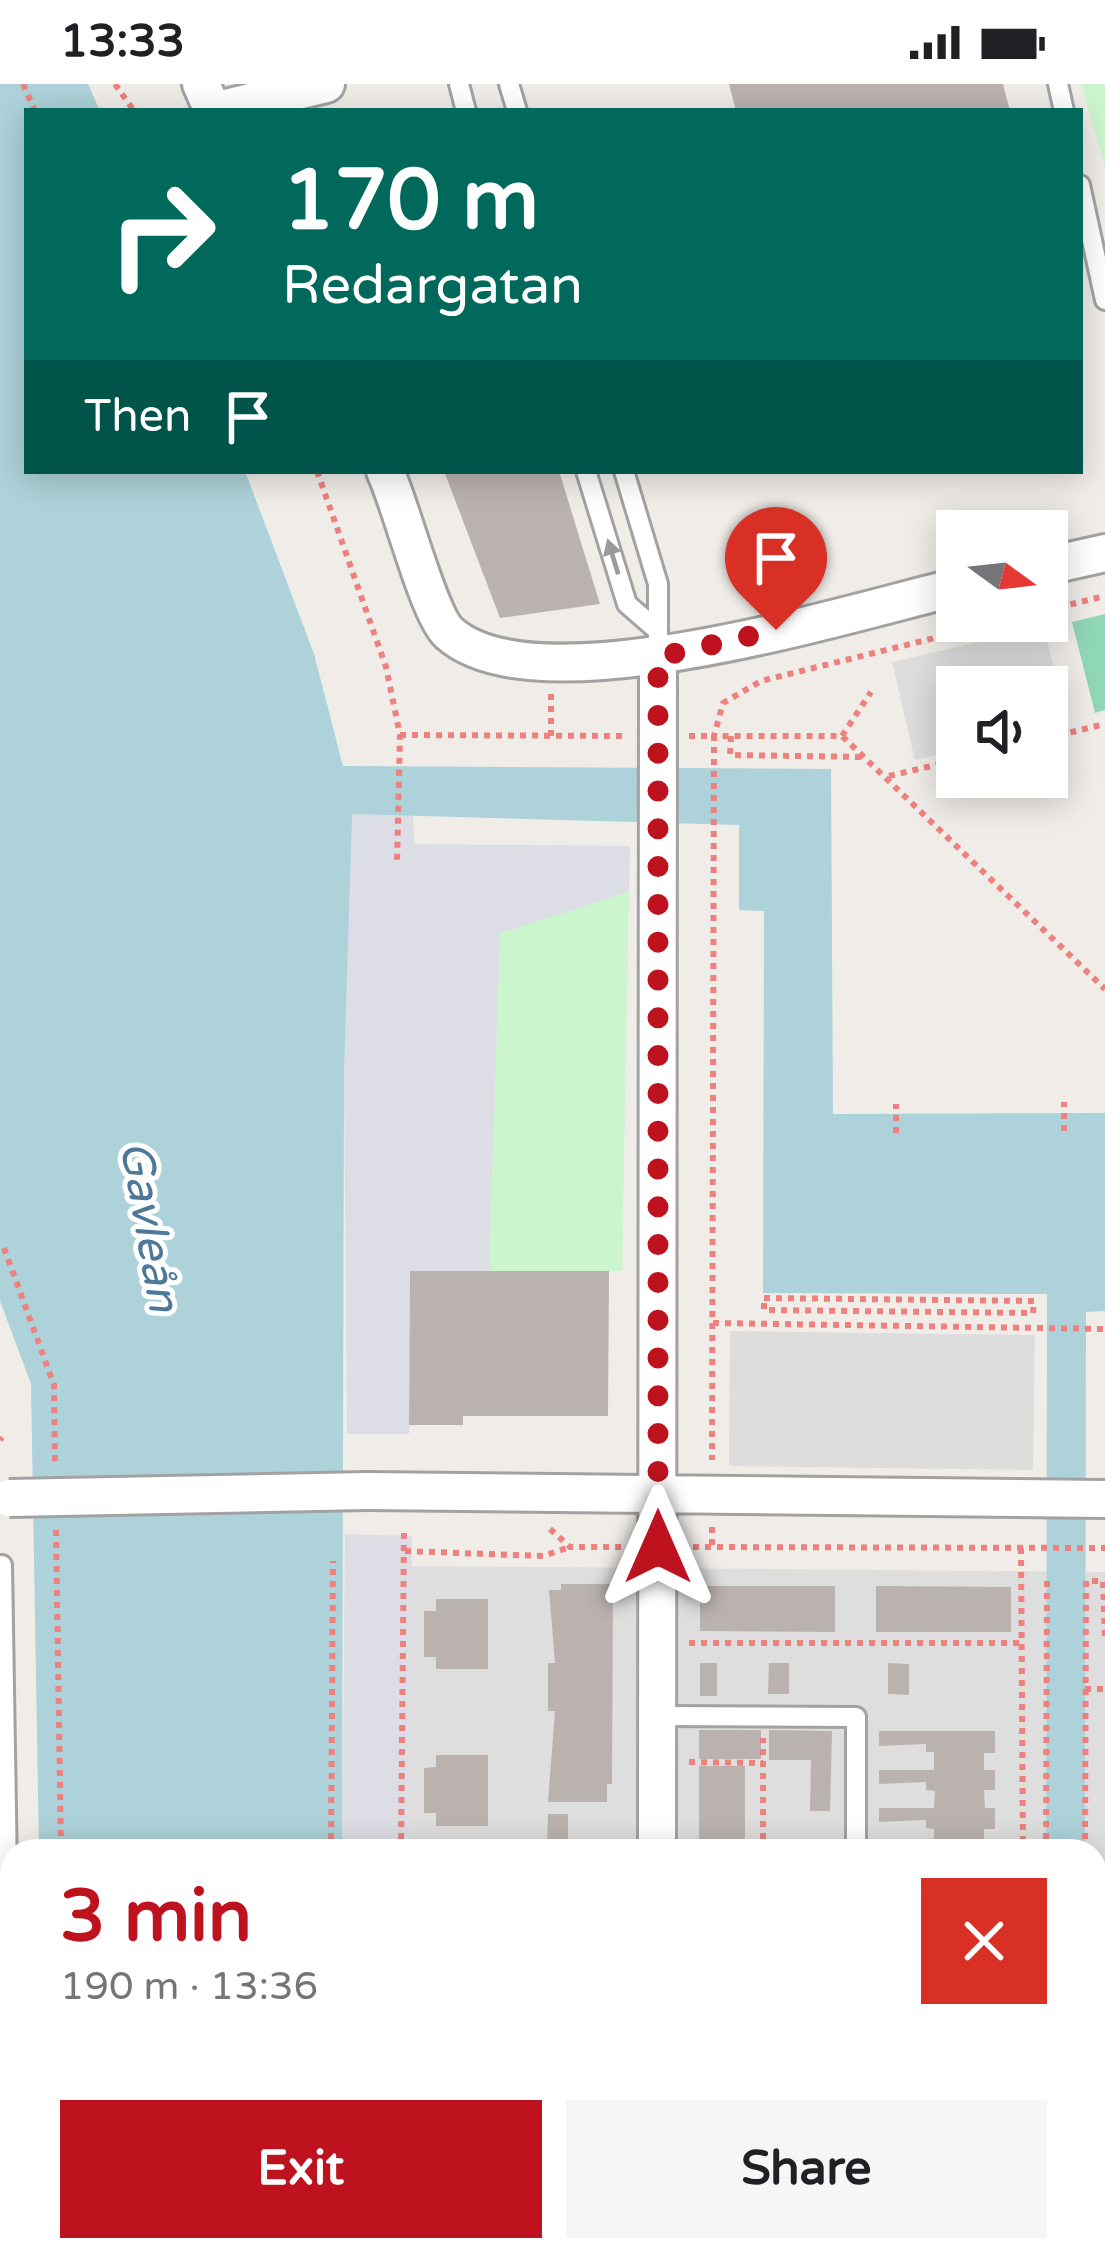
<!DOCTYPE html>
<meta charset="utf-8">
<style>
:root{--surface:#fff;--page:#f6f6f6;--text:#202124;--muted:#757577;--accent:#be131e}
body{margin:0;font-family:"Varela Round",sans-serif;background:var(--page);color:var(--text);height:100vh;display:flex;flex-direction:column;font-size:45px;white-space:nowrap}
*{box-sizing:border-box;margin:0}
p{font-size:39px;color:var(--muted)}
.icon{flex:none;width:66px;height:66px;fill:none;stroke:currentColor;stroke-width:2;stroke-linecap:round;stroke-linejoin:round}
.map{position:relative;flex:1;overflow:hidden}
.details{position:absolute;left:0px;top:1755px;width:1107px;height:423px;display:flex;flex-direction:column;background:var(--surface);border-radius:36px 36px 0 0;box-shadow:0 6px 30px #0003}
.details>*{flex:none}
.guide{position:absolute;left:24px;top:24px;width:1059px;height:366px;border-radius:0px;box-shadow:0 6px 30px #0003;background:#00695c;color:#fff;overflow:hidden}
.needle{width:78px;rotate:105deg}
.fabs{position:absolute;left:936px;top:426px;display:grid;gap:24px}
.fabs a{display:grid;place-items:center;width:132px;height:132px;border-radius:0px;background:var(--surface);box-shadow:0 6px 30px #0003;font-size:60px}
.pin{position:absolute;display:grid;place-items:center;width:102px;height:102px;color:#fff;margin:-123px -51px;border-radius:50% 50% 50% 0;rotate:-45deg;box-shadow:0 0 12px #0007}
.pin .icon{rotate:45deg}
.me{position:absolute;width:132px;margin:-66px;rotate:0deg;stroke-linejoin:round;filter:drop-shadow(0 0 9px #0008)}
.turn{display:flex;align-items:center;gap:42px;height:252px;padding:0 60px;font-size:54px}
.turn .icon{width:156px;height:156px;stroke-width:2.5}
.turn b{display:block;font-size:84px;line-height:102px}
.then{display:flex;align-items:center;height:114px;padding:0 60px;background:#0003;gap:24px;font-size:45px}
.round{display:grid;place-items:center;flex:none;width:126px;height:126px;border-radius:0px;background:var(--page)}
.head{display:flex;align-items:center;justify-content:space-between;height:204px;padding:0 60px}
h1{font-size:72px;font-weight:700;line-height:90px;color:var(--accent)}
.action{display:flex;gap:24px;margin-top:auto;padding:24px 60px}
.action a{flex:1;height:138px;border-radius:0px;background:var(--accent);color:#fff;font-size:48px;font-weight:700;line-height:138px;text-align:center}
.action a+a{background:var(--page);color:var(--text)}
.status{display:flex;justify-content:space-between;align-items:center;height:84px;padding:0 60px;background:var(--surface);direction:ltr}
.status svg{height:33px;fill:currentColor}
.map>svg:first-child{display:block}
.residential{fill:#dfdede}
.park{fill:#cbf5cc}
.pitch{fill:#8fd7b7}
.parking{fill:#ddd}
.plaza{fill:#dddde6}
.water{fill:#add2d9}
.building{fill:#bab2ae}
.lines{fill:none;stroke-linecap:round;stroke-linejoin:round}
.lane-casing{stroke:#a2a2a2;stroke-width:24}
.street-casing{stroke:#a2a2a2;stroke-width:42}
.path{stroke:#ed817d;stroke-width:6;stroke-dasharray:6 6;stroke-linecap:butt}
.lane{stroke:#fff;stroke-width:18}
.street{stroke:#fff;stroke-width:36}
.street-bridge-casing{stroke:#a2a2a2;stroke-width:42;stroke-linecap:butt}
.street-bridge{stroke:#fff;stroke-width:36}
.oneway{fill:#9b9b9b}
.route{stroke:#be131e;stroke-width:21;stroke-dasharray:0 37.8}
.labels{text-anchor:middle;stroke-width:10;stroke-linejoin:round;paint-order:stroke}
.water-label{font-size:45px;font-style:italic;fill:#4e7899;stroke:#fff}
</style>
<div class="status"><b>13:33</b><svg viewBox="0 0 49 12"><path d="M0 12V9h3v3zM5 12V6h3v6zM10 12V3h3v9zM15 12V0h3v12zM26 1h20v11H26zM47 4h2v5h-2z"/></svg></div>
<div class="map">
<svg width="1105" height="2177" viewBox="0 0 1105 2177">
<rect width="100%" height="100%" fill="#f0ede9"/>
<path class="residential" d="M411 1482 1105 1488V2177H404V2166H1095V1767H408Z"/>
<path class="park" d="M1081 0H1105V83Z
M629 808 622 1187H489L500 848Z"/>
<path class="pitch" d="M1105 530V626L1095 629 1072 538Z"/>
<path class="parking" d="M1044 543 1067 641 1047 645V603H957V666L915 676 892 578Z
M730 1247 1035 1251 1033 1386 729 1382Z"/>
<path class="plaza" d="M351 730H413L414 760 630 762 629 808 500 849 489 1187H410L409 1350H347L344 992Z
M345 1450 412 1452 408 1767H342Z"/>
<path class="water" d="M0 0H88L100 27H27V387H245L314 570 343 682 831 685 833 1030 1105 1029V1227L1086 1228 1085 1767H1046L1047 1210 763 1209 764 827 739 826V741L352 730 344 992 342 1767H39L31 1300 0 1217Z
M43 2166H341V2177H43Z"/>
<path class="building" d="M729 0H1003L1010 27H736Z
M444 387H559L600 520 500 534Z
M410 1187H609L608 1332H463V1341H409Z
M561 1500H613L612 1700H607V1718H548L555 1627H548V1579H555L549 1506H561Z
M700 1502H835V1548L700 1547Z
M876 1502 1011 1503V1548H876Z
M436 1515H488V1585H436V1573H424V1527H436Z
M700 1579H717V1612H700Z
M769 1579H789V1610H768Z
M888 1579 909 1580V1611L888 1610Z
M699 1646H761V1675H699Z
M769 1646 832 1647 830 1727H810L811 1676H769Z
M879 1647H995V1669H984V1686H995V1706H984L985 1724H995V1745H984V1763H934V1745L926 1744V1736L879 1738V1724H934L935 1707 926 1706V1698L879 1700V1686H934V1668H926V1660L879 1662Z
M436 1671H488V1742H436V1729H424V1684L436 1683Z
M699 1682H745V1767H699Z
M548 1730H568V1760H593V1767H547Z
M422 2166H487V2177H422Z
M698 2166H744V2177H698Z
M925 2166H986V2177H925Z
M547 2170H606V2177H547Z"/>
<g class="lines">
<defs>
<path id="lane" d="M459 0 466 27
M509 0 517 27
M1058 0 1064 27
M1080 101 1105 216
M586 387 627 520 658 547
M624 387 658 500V573
M2 1481 12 2096
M657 1632 856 1633V1767
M14 2166V2177
M857 2166 858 2177"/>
<path id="street" d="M201 0 213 27 326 0
M385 387C401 420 428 530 449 549 536 627 848 529 957 503
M1047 482 1105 469
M367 1407 1105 1415
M657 1767 658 573
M656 2166V2177"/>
</defs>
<use href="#lane" class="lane-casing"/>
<use href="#street" class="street-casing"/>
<path class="path" d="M23 0 35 27
M115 0 134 27
M317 387 386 583 400 651 397 780
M1047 526 1105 512
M1003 537 761 597 723 619 714 652H842L1105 905
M551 610V654
M400 651 622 652
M689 652H714L712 1376
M731 652 730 671 862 673
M842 652 871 608
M1047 654 1105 640
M889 692 957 676
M1064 1047V1018
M896 1049V1020
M4 1164 54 1301 55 1379
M764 1214 1034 1217 1033 1229 764 1226Z
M713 1239 1105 1245
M0 1356 2 1353
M712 1443V1463
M550 1445 570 1463H626
M56 1446 61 1767
M693 1463 1105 1464
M1021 1464 1023 1767
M405 1467 543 1472 570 1463
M689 1559H1022
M1085 1605H1105
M689 1678 763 1679
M331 1767 333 1477
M401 1767 404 1444
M763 1767V1654
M1046 1767 1047 1496
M1085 1767 1086 1497H1103L1105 1556
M1095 1941H1105
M328 2177V2166
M397 2177V2166
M761 2177V2166
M1025 2177V2166
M1045 2177V2166
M1084 2177V2166"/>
<use href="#lane" class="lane"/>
<use href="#street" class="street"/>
<defs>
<path id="street-bridge" d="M9 1414 367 1407"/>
</defs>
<use href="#street-bridge" class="street-bridge-casing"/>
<use href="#street-bridge" class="street-bridge"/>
</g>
<defs><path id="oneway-solid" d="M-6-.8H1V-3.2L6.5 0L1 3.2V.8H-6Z" transform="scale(3)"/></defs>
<use class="oneway" href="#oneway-solid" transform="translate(613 473) rotate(-107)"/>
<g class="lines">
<path class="route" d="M658 1463V573L776 546"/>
</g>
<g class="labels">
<g class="water-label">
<text transform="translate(151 1142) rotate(80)" y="16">Gavleån</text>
</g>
</g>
</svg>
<div class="fabs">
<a><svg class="needle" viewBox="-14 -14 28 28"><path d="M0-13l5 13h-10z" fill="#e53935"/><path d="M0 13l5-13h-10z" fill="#757577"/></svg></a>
<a><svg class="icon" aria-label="sound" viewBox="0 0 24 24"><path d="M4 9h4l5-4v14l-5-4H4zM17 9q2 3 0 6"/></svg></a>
</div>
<div class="pin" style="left:776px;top:546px;background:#d93025"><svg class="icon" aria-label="arrive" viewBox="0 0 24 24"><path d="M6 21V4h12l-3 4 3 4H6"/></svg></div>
<svg class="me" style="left:658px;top:1463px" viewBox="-20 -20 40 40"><path d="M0-17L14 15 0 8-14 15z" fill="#be131e" stroke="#fff" stroke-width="4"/></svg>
<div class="guide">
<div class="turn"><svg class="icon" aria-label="right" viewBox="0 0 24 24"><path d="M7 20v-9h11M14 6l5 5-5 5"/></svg><div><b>170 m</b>Redargatan</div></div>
<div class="then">Then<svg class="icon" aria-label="arrive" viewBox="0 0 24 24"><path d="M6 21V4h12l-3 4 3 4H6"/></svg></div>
</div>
<section class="details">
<div class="head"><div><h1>3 min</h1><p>190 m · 13:36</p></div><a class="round" style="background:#d93025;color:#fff"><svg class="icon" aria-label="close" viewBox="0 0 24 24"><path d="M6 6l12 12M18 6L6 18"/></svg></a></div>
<div class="action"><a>Exit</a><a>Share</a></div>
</section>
</div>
